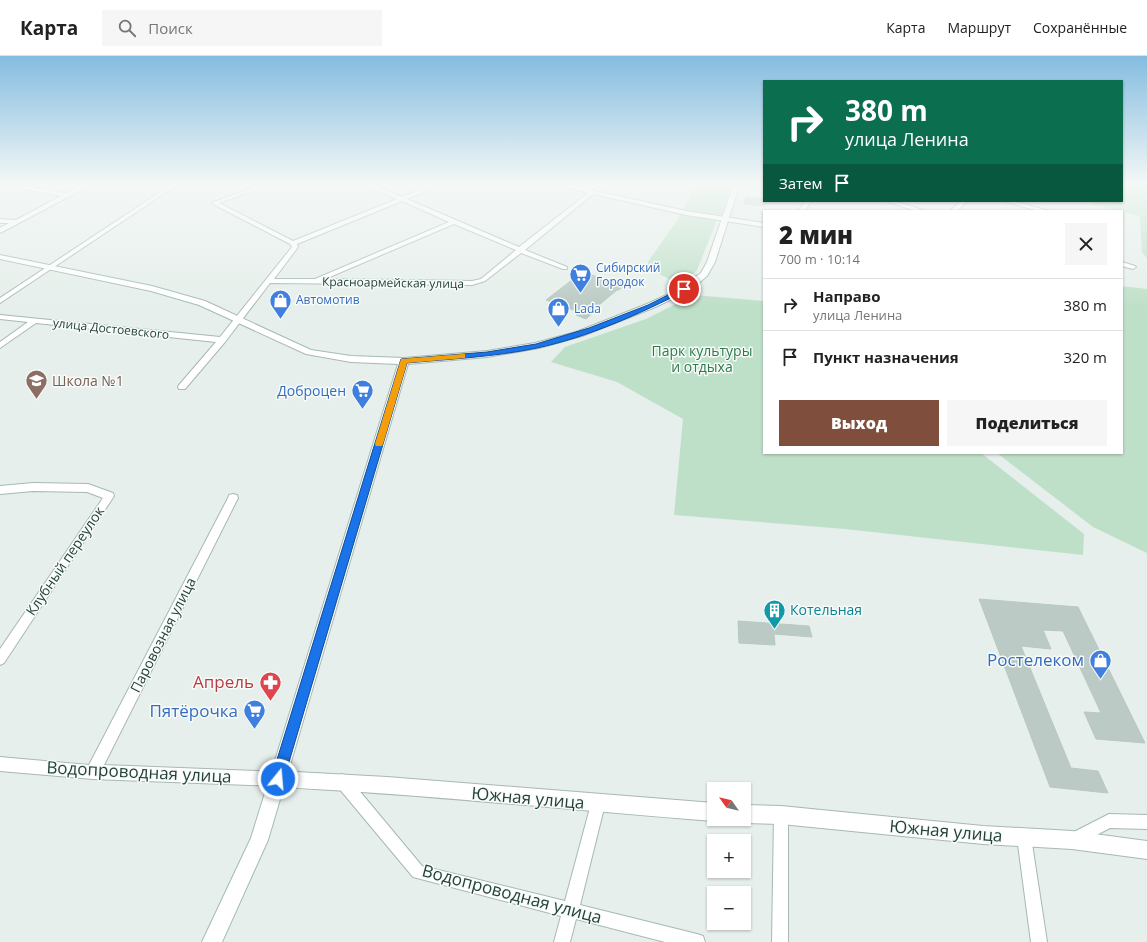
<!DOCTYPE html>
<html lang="ru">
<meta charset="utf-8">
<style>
:root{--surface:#fff;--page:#f6f6f6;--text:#222;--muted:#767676;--line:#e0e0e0;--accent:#804e3d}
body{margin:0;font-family:"Open Sans",sans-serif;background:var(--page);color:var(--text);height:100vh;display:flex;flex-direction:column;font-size:15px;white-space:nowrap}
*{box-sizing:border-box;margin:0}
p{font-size:13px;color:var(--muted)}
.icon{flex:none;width:22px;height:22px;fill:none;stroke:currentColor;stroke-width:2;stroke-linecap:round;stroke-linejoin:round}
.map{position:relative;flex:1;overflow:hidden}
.details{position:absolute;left:763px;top:154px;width:360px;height:244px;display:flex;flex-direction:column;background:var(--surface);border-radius:0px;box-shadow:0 1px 3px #0004}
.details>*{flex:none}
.top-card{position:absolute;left:763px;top:24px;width:360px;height:122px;border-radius:0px;box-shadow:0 1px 3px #0004;background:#0b6e4f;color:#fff;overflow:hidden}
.needle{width:26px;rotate:304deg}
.buttons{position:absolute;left:707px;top:726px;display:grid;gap:8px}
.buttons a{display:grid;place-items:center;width:44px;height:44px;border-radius:0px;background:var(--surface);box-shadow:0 1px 3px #0004;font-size:20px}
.pin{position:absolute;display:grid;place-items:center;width:34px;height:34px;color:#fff;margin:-17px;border:2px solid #fff;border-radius:50%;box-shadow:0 1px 4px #0007}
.me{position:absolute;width:44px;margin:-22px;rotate:17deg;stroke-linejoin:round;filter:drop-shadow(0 0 3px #0008)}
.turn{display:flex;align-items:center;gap:14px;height:84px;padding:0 16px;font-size:18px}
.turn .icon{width:52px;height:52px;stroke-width:2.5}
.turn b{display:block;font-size:28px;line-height:34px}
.then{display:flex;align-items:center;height:38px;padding:0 16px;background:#0003;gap:8px;font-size:15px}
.round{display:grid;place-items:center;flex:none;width:42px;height:42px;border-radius:0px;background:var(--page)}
.head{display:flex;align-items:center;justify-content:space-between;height:68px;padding:0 16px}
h1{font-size:24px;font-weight:800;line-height:30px}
.primary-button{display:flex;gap:8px;margin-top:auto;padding:8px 16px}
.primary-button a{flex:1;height:46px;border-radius:0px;background:var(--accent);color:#fff;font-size:16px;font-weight:800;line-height:46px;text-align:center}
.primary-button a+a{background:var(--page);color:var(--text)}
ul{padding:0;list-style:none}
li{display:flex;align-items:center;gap:12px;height:52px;padding:0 16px;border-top:1px solid var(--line)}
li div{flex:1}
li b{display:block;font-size:15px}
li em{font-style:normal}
header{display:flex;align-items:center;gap:24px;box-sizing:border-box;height:56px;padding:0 20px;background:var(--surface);border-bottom:1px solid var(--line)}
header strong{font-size:19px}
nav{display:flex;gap:22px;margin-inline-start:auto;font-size:14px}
.search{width:280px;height:36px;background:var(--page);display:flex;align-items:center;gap:10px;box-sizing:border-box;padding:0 14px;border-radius:0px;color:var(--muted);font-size:15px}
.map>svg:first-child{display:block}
.green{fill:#bfe0c8}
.building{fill:#bbcac4;stroke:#b8c9c2}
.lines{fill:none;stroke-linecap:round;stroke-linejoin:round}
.minor-casing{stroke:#a8b8b2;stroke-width:2}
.tertiary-casing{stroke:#a8b8b2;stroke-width:2}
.secondary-casing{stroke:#a4bbb3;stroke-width:2}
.minor{fill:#fff;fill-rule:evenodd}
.tertiary{fill:#fff;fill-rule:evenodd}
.secondary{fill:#fff;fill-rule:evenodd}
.route{fill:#1a73e8;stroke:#114b97}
.slow{fill:#f59e0b}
.labels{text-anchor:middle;stroke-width:3;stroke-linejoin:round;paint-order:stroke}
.far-shop-label{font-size:12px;fill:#366cbe;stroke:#f7fbf9;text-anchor:start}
.far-street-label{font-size:12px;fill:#24423a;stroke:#f7fbf9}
.park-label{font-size:14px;fill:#2d7a4b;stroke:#f7fbf9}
.education-label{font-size:14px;fill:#785e54;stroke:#f7fbf9;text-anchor:start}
.shop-label{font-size:14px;fill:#366cbe;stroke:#f7fbf9;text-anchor:end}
.street-label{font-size:14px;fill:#24423a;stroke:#f7fbf9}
.culture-label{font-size:14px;fill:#0d838f;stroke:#f7fbf9;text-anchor:start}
.near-shop-label{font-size:17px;fill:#366cbe;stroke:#f7fbf9;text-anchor:end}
.near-health-label{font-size:17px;fill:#be3a42;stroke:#f7fbf9;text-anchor:end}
.near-street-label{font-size:17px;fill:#24423a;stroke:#f7fbf9}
</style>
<header>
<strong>Карта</strong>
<div class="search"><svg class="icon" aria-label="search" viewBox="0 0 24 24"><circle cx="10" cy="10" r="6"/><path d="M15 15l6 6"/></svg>Поиск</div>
<nav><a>Карта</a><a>Маршрут</a><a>Сохранённые</a></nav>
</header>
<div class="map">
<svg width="1147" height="886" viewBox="0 0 1147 886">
<rect width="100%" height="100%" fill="#e6efeb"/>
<path class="green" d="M698 127H732L721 162 713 161 714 159 682 154Z
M1122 127H1147V202L1142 196 1140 160 1092 148 1093 145H1122Z
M682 157 717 164 697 214 681 229 647 212 648 206Z
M1122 230 1147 233V497L1093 471 997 397H1122Z
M694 239 764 245V397H981L1084 478 1083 499 845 473 674 459 683 363 617 326 551 306 565 291 646 263Z"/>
<path class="building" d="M746 141 764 143V150L744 148Z
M582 216 614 226 617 224 627 227 619 234H617L593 254 595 255 586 263 576 259 579 256 546 244Z
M979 543 1078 551 1145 687 1096 683 1084 656 1101 657 1063 575 1043 574 1051 593 1021 590 1071 712 1098 715 1108 737 1050 731Z
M738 565 809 570 812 581 774 578 775 589 739 587Z"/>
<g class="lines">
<defs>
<path id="minor" d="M22 127H28L25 130 66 137 85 127H92L70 140 0 177V172L9 167H0V163L16 164 61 140 19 132 18 131Z
M174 127H180L0 247V242Z
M266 127H274L219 147 293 185 397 143 361 127H368L402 141 439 127H446L407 143 519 191 588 137 555 128 554 127H562L586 133 595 127H601L591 134 686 155 764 167V171L686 159 593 138 525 194 567 211V213H563L521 197 485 225 472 229 270 227 225 286 185 333H179L178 331 179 329 216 286 36 267 0 292V286L28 266 0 263V259L220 281 292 191 290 188 211 147ZM402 145 449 166 315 223H274L298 191 297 188ZM454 168 516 194 481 223 472 225 325 223Z
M806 145H812L804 155H798Z
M885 145H894L926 155H916Z
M961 145H967L957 155H950Z
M1002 145H1012L1050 155H1039Z
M1122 206 1135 210 1136 211 1133 213 1122 210Z
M33 427 88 428 113 437 114 440 4 607 0 609V593L103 442 87 436 33 435 0 438V430Z
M233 438 237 439 238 442 104 709 278 716 283 718 285 723 283 728 278 730 93 723 0 715V701L89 709 228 442 229 439Z
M342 718 347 720 422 810 565 845 591 748 593 743 598 741 603 743 605 748 580 849 697 878 703 880 705 886H665L576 863 570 886H554L561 860 413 821 337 730 335 725 337 720Z
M781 752 786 754 788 759V886H772L774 759 776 754Z
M1109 758 1147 759V773L1110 772 1075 790 1070 788 1068 783 1070 778Z
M1024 774 1029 776 1031 781 1047 886H1031L1017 781 1019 776Z"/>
<path id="tertiary" d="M278 715 387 721 714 747V763H718L714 765C569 754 424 738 278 731L272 729 270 723 272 717Z
M744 749 781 750 983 770 1072 775 1147 785V803L1072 793 983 788 781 768 744 767 737 763H744Z"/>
<path id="secondary" d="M734 127H740L715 206 707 220 694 231 681 239 653 252 582 280 539 292 487 301 408 308 268 784 222 886H202L251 782 398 308 351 306 306 298 199 249 151 235 0 203V199L152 230 205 245 311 294 351 300 404 302 487 295 535 287 576 276 647 248 675 235 701 217 707 206Z"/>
</defs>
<use href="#minor" class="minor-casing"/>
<use href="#tertiary" class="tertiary-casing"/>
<use href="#secondary" class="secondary-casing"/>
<use href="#minor" class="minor"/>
<use href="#tertiary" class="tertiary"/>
<use href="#secondary" class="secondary"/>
</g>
<linearGradient id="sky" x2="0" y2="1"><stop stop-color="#84bce0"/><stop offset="0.51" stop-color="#f4f8f6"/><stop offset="1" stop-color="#f4f8f6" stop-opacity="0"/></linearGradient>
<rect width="1147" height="251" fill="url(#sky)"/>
<path class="route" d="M684 231 687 232V234C639 258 589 281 537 292 494 301 450 303 407 307L284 723 282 727 278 729 273 727 271 723 401 303 487 296 536 288 589 272 648 249Z"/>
<path class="slow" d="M463 298H465V302L407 307 383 388 382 390H376L375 388 401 303Z"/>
<defs>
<symbol id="supermarket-pin" viewBox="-11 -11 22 30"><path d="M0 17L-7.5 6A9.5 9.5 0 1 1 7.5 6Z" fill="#3f7fe0" stroke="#f7fbf9"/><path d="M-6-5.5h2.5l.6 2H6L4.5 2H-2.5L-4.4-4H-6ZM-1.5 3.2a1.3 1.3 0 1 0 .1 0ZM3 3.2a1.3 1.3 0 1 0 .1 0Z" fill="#fff"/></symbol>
<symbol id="shop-pin" viewBox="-11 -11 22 30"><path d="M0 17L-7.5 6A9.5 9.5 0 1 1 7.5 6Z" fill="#3f7fe0" stroke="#f7fbf9"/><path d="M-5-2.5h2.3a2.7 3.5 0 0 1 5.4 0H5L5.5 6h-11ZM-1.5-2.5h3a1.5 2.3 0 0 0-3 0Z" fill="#fff"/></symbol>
<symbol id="school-pin" viewBox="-11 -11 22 30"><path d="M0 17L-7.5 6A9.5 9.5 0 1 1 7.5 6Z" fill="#8d6e63" stroke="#f7fbf9"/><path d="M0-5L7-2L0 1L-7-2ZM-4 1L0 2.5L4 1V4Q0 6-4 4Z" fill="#fff"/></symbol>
<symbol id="building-pin" viewBox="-11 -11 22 30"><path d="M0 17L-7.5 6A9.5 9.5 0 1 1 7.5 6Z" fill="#0f9aa8" stroke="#f7fbf9"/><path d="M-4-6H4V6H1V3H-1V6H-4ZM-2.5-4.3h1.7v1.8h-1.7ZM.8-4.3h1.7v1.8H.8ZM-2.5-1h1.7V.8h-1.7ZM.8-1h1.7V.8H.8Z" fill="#fff"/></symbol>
<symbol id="pharmacy-pin" viewBox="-11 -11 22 30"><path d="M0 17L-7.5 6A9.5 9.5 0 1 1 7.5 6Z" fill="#e0444e" stroke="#f7fbf9"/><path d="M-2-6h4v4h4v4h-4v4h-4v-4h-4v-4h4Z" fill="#fff"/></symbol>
</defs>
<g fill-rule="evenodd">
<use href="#supermarket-pin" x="568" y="206" width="25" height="34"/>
<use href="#shop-pin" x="268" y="232" width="25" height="34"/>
<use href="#shop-pin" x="546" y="240" width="25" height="34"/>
<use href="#school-pin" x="24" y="312" width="25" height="34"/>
<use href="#supermarket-pin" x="350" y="322" width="25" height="34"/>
<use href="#building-pin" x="762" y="542" width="25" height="34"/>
<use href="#shop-pin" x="1088" y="592" width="25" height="34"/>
<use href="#pharmacy-pin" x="258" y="614" width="25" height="34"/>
<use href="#supermarket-pin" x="242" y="642" width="25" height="34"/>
</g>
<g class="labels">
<g class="far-shop-label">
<text x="596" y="216">Сибирский<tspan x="596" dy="14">Городок</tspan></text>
<text x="296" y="248">Автомотив</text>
<text x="574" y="257">Lada</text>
</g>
<g class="far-street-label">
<text transform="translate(393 227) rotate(1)" y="4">Красноармейская улица</text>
<text transform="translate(111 273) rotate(6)" y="4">улица Достоевского</text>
</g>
<g class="park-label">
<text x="702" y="300">Парк культуры<tspan x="702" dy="16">и отдыха</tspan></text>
</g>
<g class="education-label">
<text x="52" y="330">Школа №1</text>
</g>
<g class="shop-label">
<text x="346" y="340">Доброцен</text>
</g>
<g class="street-label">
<text transform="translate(65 505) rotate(-56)" y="5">Клубный переулок</text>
<text transform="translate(163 579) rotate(-63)" y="5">Паровозная улица</text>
</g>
<g class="culture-label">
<text x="790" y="559">Котельная</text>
</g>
<g class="near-shop-label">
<text x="1084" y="610">Ростелеком</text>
<text x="238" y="661">Пятёрочка</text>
</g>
<g class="near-health-label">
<text x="254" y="632">Апрель</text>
</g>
<g class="near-street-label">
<text transform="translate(139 716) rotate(3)" y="6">Водопроводная улица</text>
<text transform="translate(528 742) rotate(5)" y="6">Южная улица</text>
<text transform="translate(946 775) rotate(5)" y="6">Южная улица</text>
<text transform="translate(512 838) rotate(15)" y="6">Водопроводная улица</text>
</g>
</g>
</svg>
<div class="buttons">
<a><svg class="needle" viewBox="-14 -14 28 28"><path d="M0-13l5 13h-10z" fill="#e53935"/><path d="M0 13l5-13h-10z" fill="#767676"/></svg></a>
<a>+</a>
<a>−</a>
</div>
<div class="pin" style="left:684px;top:233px;background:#d93025"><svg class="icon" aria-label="arrive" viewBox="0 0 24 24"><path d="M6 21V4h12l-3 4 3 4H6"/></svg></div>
<svg class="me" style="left:278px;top:723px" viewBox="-20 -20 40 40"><circle r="17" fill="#1a73e8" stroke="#fff" stroke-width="3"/><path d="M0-11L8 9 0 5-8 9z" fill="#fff"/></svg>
<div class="top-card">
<div class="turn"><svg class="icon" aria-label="right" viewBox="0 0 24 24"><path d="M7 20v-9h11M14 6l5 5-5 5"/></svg><div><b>380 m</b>улица Ленина</div></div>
<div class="then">Затем<svg class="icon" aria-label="arrive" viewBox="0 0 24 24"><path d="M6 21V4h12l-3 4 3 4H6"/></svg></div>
</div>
<section class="details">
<div class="head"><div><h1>2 мин</h1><p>700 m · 10:14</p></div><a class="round"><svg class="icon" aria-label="close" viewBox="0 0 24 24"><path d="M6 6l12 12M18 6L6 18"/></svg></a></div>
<ul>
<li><svg class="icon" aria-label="right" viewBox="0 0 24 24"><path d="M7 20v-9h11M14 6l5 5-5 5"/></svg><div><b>Направо</b><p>улица Ленина</p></div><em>380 m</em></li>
<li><svg class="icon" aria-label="arrive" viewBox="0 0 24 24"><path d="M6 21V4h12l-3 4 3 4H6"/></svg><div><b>Пункт назначения</b></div><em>320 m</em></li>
</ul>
<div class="primary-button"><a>Выход</a><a>Поделиться</a></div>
</section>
</div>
